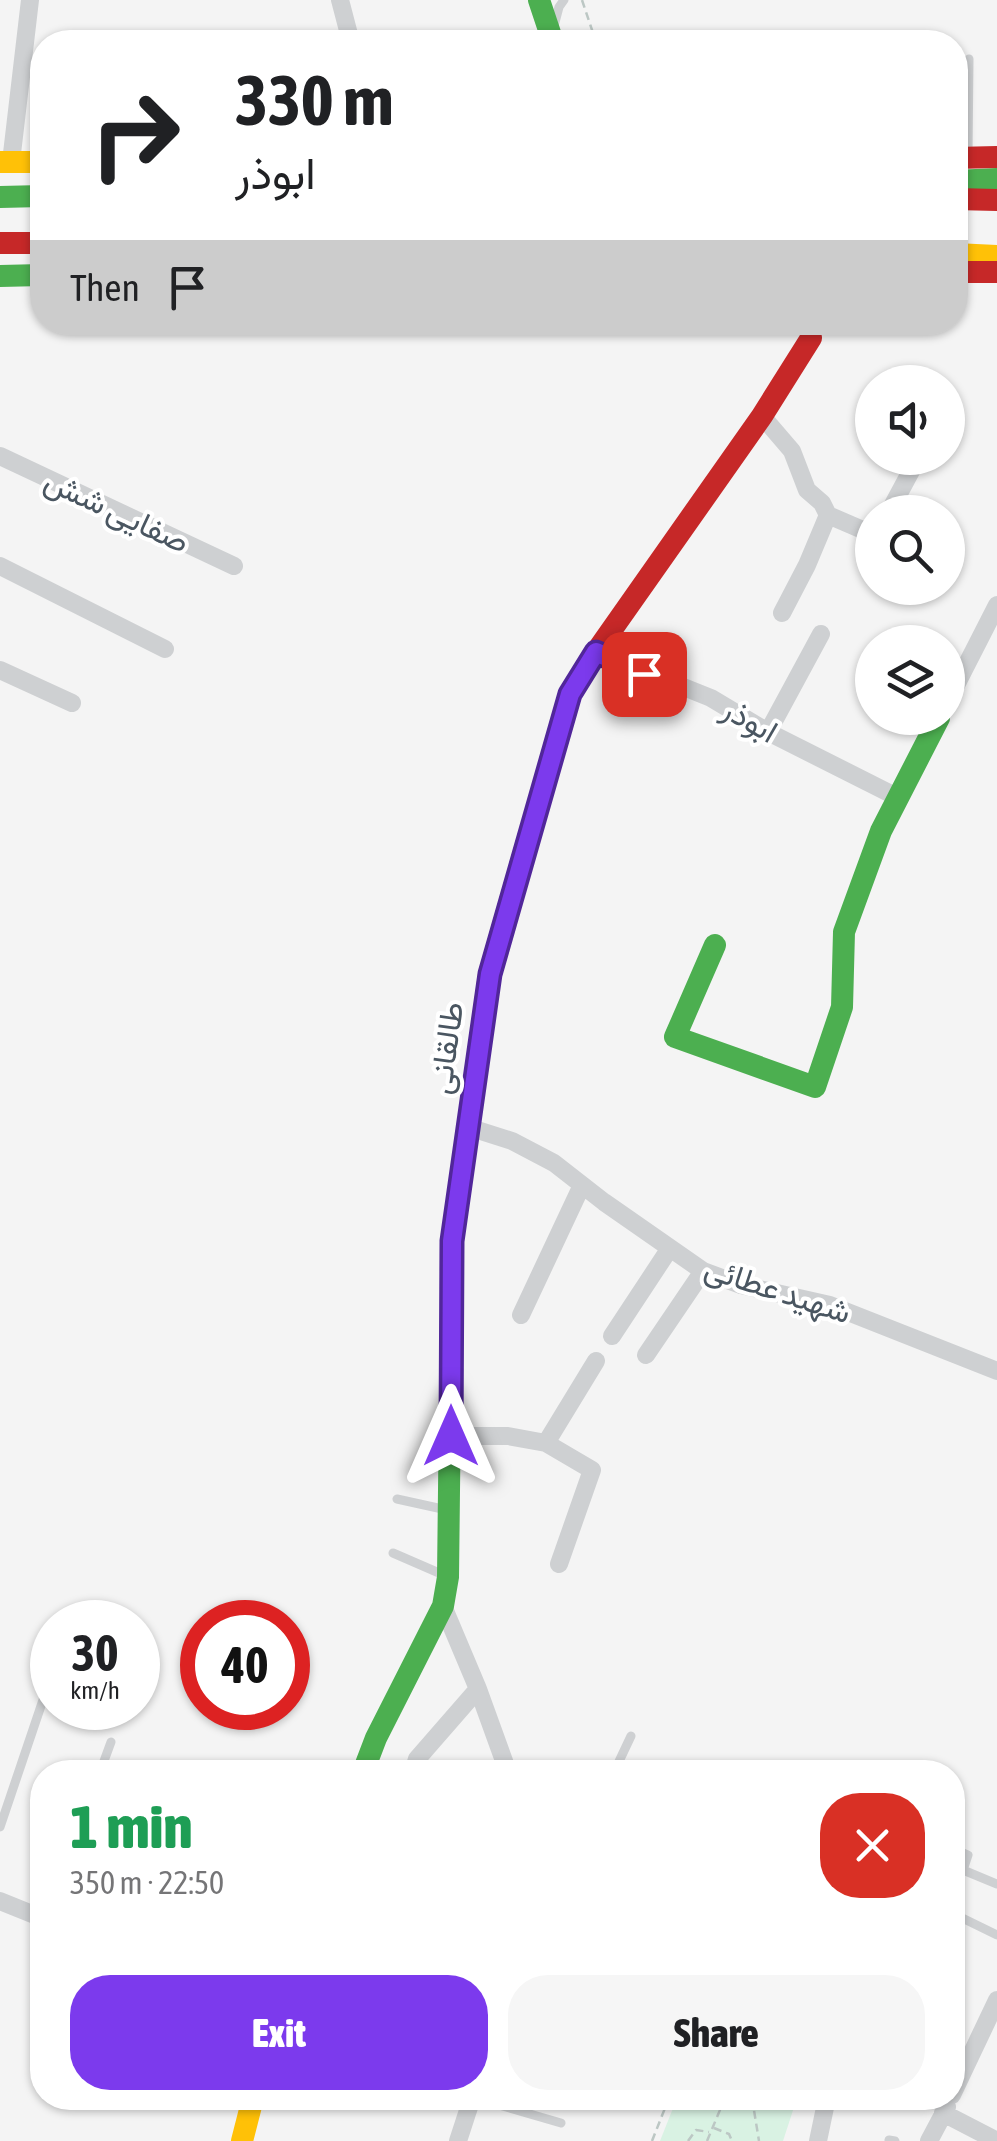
<!DOCTYPE html>
<meta charset="utf-8">
<style>
:root{--surface:#fff;--page:#f6f6f6;--text:#202124;--muted:#757577;--accent:#7c3aed}
body{margin:0;font-family:"Asap Condensed",Vazirmatn,sans-serif;background:var(--page);color:var(--text);height:100vh;display:flex;flex-direction:column;font-size:38px;white-space:nowrap}
*{box-sizing:border-box;margin:0}
p{font-size:32px;color:var(--muted)}
.icon{flex:none;width:55px;height:55px;fill:none;stroke:currentColor;stroke-width:2;stroke-linecap:round;stroke-linejoin:round}
.map{position:relative;flex:1;overflow:hidden}
.side{position:absolute;left:30px;top:1760px;width:935px;height:350px;display:flex;flex-direction:column;background:var(--surface);border-radius:40px;box-shadow:0 2px 8px #0004}
.side>*{flex:none}
.guide{position:absolute;left:30px;top:30px;width:938px;height:305px;border-radius:40px;box-shadow:0 2px 8px #0004;background:#fff;color:var(--text);overflow:hidden}
.controls{position:absolute;left:855px;top:365px;display:grid;gap:20px}
.controls a{display:grid;place-items:center;width:110px;height:110px;border-radius:50%;background:var(--surface);box-shadow:0 2px 8px #0004;font-size:50px}
.speed{position:absolute;left:30px;top:1600px;display:flex;gap:20px;font-size:50px;font-weight:700;text-align:center}
.speed>*{display:grid;place-content:center;width:130px;height:130px;border-radius:50%;background:var(--surface);box-shadow:0 2px 8px #0004;line-height:1}
.speed small{font-size:25px;font-weight:400}
.speed .limit{border:15px solid #d22;background:#fff;color:#111}
.pin{position:absolute;display:grid;place-items:center;width:85px;height:85px;color:#fff;margin:-42px;border-radius:20px;box-shadow:0 5px 15px #0006}
.me{position:absolute;width:110px;margin:-55px;rotate:0deg;stroke-linejoin:round;filter:drop-shadow(0 0 8px #0008)}
.turn{display:flex;align-items:center;gap:35px;height:210px;padding:0 40px;font-size:45px}
.turn .icon{width:130px;height:130px;stroke-width:2.5}
.turn b{display:block;font-size:70px;line-height:85px}
.then{display:flex;align-items:center;height:95px;padding:0 40px;background:#0003;gap:20px;font-size:38px}
.round{display:grid;place-items:center;flex:none;width:105px;height:105px;border-radius:40px;background:var(--page)}
.overview{display:flex;align-items:center;justify-content:space-between;height:170px;padding:0 40px}
h1{font-size:60px;font-weight:800;line-height:75px;color:#1e9e55}
.button{display:flex;gap:20px;margin-top:auto;padding:20px 40px}
.button a{flex:1;height:115px;border-radius:40px;background:var(--accent);color:#fff;font-size:40px;font-weight:800;line-height:115px;text-align:center}
.button a+a{background:var(--page);color:var(--text)}
.map>svg:first-child{display:block}
.green{fill:#d9f2e3}
.lines{fill:none;stroke-linecap:round;stroke-linejoin:round}
.path{stroke:#bcc7c4;stroke-width:2.5;stroke-dasharray:8 5;stroke-linecap:butt}
.lane{stroke:#ced0d2;stroke-width:9}
.street{stroke:#ced0d2;stroke-width:18}
.fast{stroke:#4caf50;stroke-width:22}
.slow{stroke:#ffc107;stroke-width:22}
.jam{stroke:#c62828;stroke-width:22}
.route-casing{stroke:#51269a;stroke-width:25}
.route{stroke:#7c3aed;stroke-width:18}
.labels{text-anchor:middle;stroke-width:8;stroke-linejoin:round;paint-order:stroke}
.street-label{font-size:32px;fill:#4a5661;stroke:#fff}
</style>
<div class="map">
<svg width="997" height="2141" viewBox="0 0 997 2141">
<rect width="100%" height="100%" fill="#f4f4f4"/>
<path class="green" d="M677 2098H797L783 2141H660Z"/>
<g class="lines">
<path class="path" d="M582 0 596 42
M752 2098 759 2141
M714 2128 729 2134 732 2141
M652 2141 669 2098
M688 2141 696 2130 709 2132
M707 2141 725 2098"/>
<path class="lane" d="M554 26 559 7 564 0
M968 155 969 59
M397 1499 447 1510
M393 1553 446 1576
M100 1772 111 1742
M238 1772 240 1766
M614 1772 631 1736
M0 1827 44 1697
M952 1848 968 1855 963 1870 997 1884
M952 1913 997 1935
M475 2098 561 2123
M889 2140 895 2141"/>
<path class="street" d="M340 0 351 42
M11 162 30 0
M762 416 792 451 807 490 822 503 828 515 807 565 782 613
M0 456 234 566
M889 512 918 458
M828 515 872 534
M0 566 165 649
M596 652 711 698 768 732 899 798
M0 670 72 703
M948 701 997 605
M768 732 821 634
M468 1127 512 1141 554 1163 604 1202 703 1271 741 1285 830 1305 997 1371
M521 1315 582 1185
M612 1336 670 1248
M646 1355 703 1271
M451 1436H508L546 1443 592 1470 559 1564
M546 1443 596 1361
M443 1606 478 1689 508 1772
M413 1772 417 1759 478 1689
M0 1901 42 1918
M952 2095 997 2000
M943 2113 997 2141
M458 2141 472 2098
M818 2141 827 2098
M929 2141 947 2107"/>
<path class="fast" d="M539 0 553 42
M955 181 997 179
M0 197 42 196
M0 276 42 275
M715 945 675 1037 815 1087 842 1007 844 932 881 831 939 718
M363 1772 376 1738 443 1606 448 1577 451 1318"/>
<path class="slow" d="M0 162H42
M955 254 997 256
M451 1318 452 1241 489 974 520 866
M242 2141 253 2098"/>
<path class="jam" d="M955 158 997 157
M955 199 997 200
M0 243H42
M955 272H997
M520 866 570 694 596 652 762 416 811 338"/>
</g>
<g class="lines">
<defs>
<path id="route" d="M451 1436 452 1241 490 974 570 694 596 652 644 674"/>
</defs>
<use href="#route" class="route-casing"/>
<use href="#route" class="route"/>
</g>
<g class="labels">
<g class="street-label">
<text transform="translate(117 511) rotate(25)" y="11">صفایی شش</text>
<text transform="translate(750 720) rotate(30)" y="11">ابوذر</text>
<text transform="translate(446 1048) rotate(-82)" y="11">طالقانی</text>
<text transform="translate(778 1290) rotate(18)" y="11">شهید عطائی</text>
</g>
</g>
</svg>
<div class="controls">
<a><svg class="icon" aria-label="sound" viewBox="0 0 24 24"><path d="M4 9h4l5-4v14l-5-4H4zM17 9q2 3 0 6"/></svg></a>
<a><svg class="icon" aria-label="search" viewBox="0 0 24 24"><circle cx="10" cy="10" r="6"/><path d="M15 15l6 6"/></svg></a>
<a><svg class="icon" aria-label="layers" viewBox="0 0 24 24"><path d="M12 4l9 5-9 5-9-5zM3 14l9 5 9-5"/></svg></a>
</div>
<div class="speed"><div>30<small>km/h</small></div><div class="limit">40</div></div>
<div class="pin" style="left:644px;top:674px;background:#d93025"><svg class="icon" aria-label="arrive" viewBox="0 0 24 24"><path d="M6 21V4h12l-3 4 3 4H6"/></svg></div>
<svg class="me" style="left:451px;top:1436px" viewBox="-20 -20 40 40"><path d="M0-17L14 15 0 8-14 15z" fill="#7c3aed" stroke="#fff" stroke-width="4"/></svg>
<div class="guide">
<div class="turn"><svg class="icon" aria-label="right" viewBox="0 0 24 24"><path d="M7 20v-9h11M14 6l5 5-5 5"/></svg><div><b>330 m</b>ابوذر</div></div>
<div class="then">Then<svg class="icon" aria-label="arrive" viewBox="0 0 24 24"><path d="M6 21V4h12l-3 4 3 4H6"/></svg></div>
</div>
<section class="side">
<div class="overview"><div><h1>1 min</h1><p>350 m · 22:50</p></div><a class="round" style="background:#d93025;color:#fff"><svg class="icon" aria-label="close" viewBox="0 0 24 24"><path d="M6 6l12 12M18 6L6 18"/></svg></a></div>
<div class="button"><a>Exit</a><a>Share</a></div>
</section>
</div>
